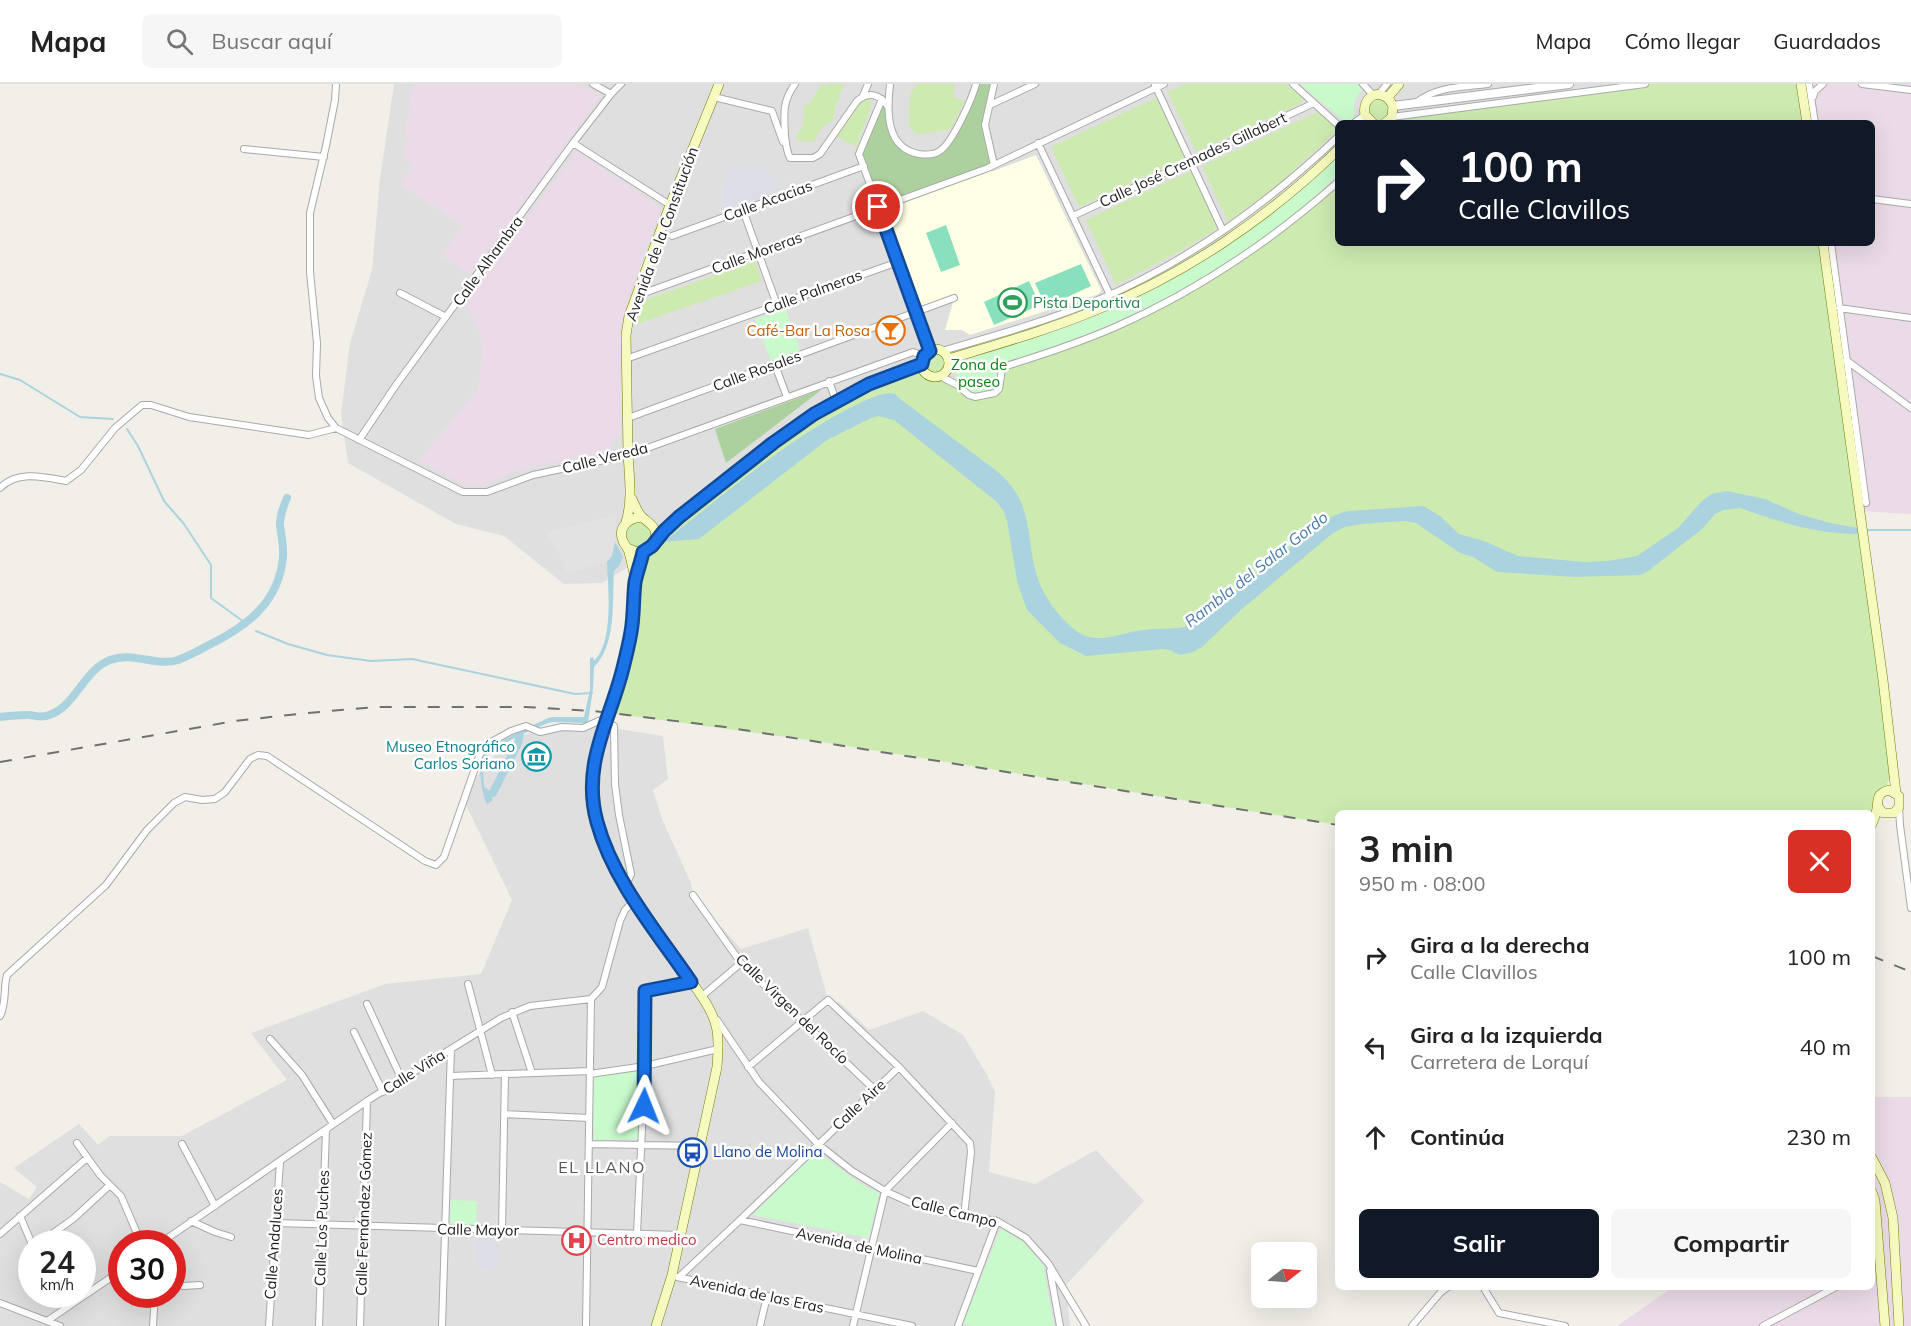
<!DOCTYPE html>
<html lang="es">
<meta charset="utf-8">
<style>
:root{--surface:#fff;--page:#f6f6f6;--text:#222;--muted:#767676;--line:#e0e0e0;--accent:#111827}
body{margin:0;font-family:Mulish,sans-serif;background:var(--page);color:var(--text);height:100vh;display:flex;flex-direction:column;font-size:22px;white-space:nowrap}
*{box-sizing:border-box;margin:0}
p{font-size:20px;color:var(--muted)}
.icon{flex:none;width:33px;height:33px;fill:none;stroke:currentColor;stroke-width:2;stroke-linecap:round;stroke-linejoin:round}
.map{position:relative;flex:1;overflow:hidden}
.drawer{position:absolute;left:1335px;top:726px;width:540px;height:480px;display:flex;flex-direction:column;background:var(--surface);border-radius:9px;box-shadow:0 6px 24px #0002}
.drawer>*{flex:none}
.banner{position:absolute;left:1335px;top:36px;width:540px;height:126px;border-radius:9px;box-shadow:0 6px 24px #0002;background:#111827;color:#fff;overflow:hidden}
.needle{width:39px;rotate:73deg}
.controls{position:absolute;left:1251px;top:1158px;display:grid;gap:12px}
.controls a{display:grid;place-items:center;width:66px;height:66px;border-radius:9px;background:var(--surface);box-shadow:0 6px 24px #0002;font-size:30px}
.speed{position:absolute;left:18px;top:1146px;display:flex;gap:12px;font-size:30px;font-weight:700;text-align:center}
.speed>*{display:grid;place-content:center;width:78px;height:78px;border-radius:50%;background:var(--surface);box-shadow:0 6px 24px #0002;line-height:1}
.speed small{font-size:15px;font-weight:400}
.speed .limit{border:9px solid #d22;background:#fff;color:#111}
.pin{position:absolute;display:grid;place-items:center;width:51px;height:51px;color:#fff;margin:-26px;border:3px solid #fff;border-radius:50%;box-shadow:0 2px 6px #0007}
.me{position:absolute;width:66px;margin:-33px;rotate:2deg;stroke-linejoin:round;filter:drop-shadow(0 0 4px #0008)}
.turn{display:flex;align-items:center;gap:21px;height:126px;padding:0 24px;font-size:27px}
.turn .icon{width:78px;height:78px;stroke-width:2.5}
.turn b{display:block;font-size:42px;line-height:51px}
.round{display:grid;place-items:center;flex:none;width:63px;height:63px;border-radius:9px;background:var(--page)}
.head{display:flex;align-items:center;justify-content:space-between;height:102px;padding:0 24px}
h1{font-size:36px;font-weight:700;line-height:45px}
.action{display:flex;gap:12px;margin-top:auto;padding:12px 24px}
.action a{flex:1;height:69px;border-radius:9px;background:var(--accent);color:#fff;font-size:24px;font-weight:700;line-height:69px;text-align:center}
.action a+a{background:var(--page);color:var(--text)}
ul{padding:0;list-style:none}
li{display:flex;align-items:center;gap:18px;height:90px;padding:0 24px}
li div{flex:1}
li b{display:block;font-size:22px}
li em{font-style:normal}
header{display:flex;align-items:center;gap:36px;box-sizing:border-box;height:84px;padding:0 30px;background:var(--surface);border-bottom:2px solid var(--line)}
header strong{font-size:28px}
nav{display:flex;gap:33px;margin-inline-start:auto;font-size:21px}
.search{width:420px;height:54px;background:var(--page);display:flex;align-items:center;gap:15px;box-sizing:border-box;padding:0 21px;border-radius:9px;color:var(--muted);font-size:22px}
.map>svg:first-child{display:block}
.residential{fill:#e0dfdf;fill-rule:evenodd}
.industrial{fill:#ebdbe8}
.education{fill:#ffffe5}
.grass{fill:#cdebb0}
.forest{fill:#add19e}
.park{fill:#c8facc}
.pitch{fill:#88e0be}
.parking{fill:#e2e2e2}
.plaza{fill:#dddde8}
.water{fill:#aad3df}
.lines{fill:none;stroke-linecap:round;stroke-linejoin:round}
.stream{stroke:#aad3df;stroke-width:2}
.canal{stroke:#aad3df;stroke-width:8}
.minor-casing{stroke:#a9a9a9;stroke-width:8}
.tertiary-casing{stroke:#a9a9a9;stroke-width:10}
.secondary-casing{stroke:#707d05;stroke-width:10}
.minor{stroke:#fff;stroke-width:6}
.tertiary{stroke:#fff;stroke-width:8}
.secondary{stroke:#f7fabf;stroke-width:9}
.rail{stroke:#707070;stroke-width:2;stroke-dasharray:12 12;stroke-linecap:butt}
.secondary-bridge-casing{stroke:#707d05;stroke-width:10;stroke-linecap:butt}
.secondary-bridge{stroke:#f7fabf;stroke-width:9}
.route-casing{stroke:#114b97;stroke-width:15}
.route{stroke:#1a73e8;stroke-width:10}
.labels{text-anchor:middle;stroke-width:5;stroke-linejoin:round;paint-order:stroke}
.street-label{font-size:15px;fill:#222;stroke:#fff}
.leisure-label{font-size:15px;fill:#27864d;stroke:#fff;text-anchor:start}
.food-label{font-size:15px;fill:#c56008;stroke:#fff;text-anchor:end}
.park-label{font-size:15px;fill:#0c8416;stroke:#fff}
.culture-label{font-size:15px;fill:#0d838f;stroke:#fff;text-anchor:end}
.transit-label{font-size:15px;fill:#164399;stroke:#fff;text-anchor:start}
.health-label{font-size:15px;fill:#be3a42;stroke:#fff;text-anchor:start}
.water-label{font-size:16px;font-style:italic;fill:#4a7aab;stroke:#fff}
.neighbourhood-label{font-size:16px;letter-spacing:1.5px;fill:#555;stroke:#fff}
</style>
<header>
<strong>Mapa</strong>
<div class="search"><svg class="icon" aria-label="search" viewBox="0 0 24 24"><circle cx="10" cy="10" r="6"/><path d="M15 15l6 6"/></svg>Buscar aquí</div>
<nav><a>Mapa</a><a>Cómo llegar</a><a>Guardados</a></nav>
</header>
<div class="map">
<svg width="1911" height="1242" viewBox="0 0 1911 1242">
<rect width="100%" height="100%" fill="#f2efe9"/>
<path class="residential" d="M394 0H1646L1390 39H1338V98L1214 191 999 305 982 311H969L940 292H932L923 285 655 467 602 499 564 500 504 452 456 440 348 379 341 330 350 259 372 186 380 94Z
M581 639 663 652 668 695 653 706 662 735 691 799 693 811 741 865 808 844 828 916 840 919 869 946 923 927 963 951 986 989 995 1008 989 1088 1035 1100 1096 1066 1144 1117 1066 1201 1070 1242H0V1098L29 1115 37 1103 14 1084 79 1040 98 1061 109 1052H182L287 996 251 949 385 900 481 890 512 816 466 721 471 699 501 664 531 648ZM32 1160H82V1210H32ZM122 1160H172V1210H122Z"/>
<path class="industrial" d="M413 0H579L601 12 471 192 442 172 463 141 401 101 413 80 403 72 409 55 405 52Z
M1801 0H1911V430L1859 427 1823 159H1872V39H1806Z
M577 67 661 124 631 206 621 245V353L612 354 613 366 514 387 484 402H466L421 378V374L478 306 483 265 479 246 465 218Z
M1872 1013H1911V1242H1617L1673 1203H1872Z"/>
<path class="education" d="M1036 71 1101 206 1099 210 970 251 962 246H945L954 215 916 228 879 125 992 82 991 88Z"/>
<path class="grass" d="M821 0 826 3 828 0H844L839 13 840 15 836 20 833 36C825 40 817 48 815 57H797L796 51H798L799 46 802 45 805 19 809 21Z
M917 0H955L953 13 965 17 951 45 930 49 916 50 909 42 910 10Z
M1187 0H1286L1302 13V19L1196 68 1168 8Z
M1646 0H1801L1807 39H1390L1392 33Z
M1381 12 1393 24 1383 38 1375 39 1371 36 1366 20Z
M1156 14 1181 64 1184 72 1183 75 1079 123 1051 63Z
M868 15 871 18V23L856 63 837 53 861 18Z
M1318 28 1337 44V47L1279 100 1228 138 1202 82Z
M1191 87 1218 144 1184 165 1116 201 1086 136Z
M1338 97V159H1823L1891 690 1872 738V729H1338V741L816 657 609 629 618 601 643 468 664 447 800 340 849 310 922 280 928 291 940 292 969 311 995 309 1002 285 1081 257 1166 218 1231 181Z
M755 177 762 197 637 240 642 217Z
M923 279a12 12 0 1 1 24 0a12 12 0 1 1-24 0Z
M647 438 653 456 643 466 625 459V443L628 439Z"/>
<path class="forest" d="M976 0H994L985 41 994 81 879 125 859 70 882 15 885 18 889 34 903 64 933 70 946 61Z
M820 306V307L726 379 715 345Z"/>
<path class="park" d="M1300 0H1357L1362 6 1354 17V32L1352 36 1345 38Z
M1338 73V91C1245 181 1129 242 1005 278 994 288 1000 293 994 304L974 310 955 294 962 279 968 275C1010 262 1053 250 1094 233 1184 196 1268 141 1338 73Z
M785 224 800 266 771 277 755 235Z
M642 987 639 1055 594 1056 592 992Z
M816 1067 861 1100 879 1109 869 1154 753 1131Z
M451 1116 477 1117 476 1142 450 1141Z
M1001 1144 1024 1159 1043 1180 1054 1242H972L963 1240Z"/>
<path class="pitch" d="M946 141 960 181 941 188 926 149Z
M1081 180 1091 202 1046 223 1035 199Z
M1029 197 1040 221 994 241 984 218Z"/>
<path class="parking" d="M616 431 615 458 612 472 607 478 567 489 559 470 546 448Z"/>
<path class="plaza" d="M728 81 770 85 782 116 721 137 720 134Z
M477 1149 499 1150 496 1185 477 1184Z"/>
<path class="water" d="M889 309 895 310 900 315C925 333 949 352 974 370 987 380 1002 389 1012 403 1033 430 1027 464 1038 495 1043 510 1054 526 1065 537 1074 546 1082 553 1096 554 1110 555 1123 549 1137 547 1160 542 1182 549 1203 536 1234 509 1265 483 1297 458 1313 446 1328 431 1348 427L1423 422 1440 432 1459 450 1484 457 1518 472 1585 478 1607 477 1637 472 1678 444 1701 418 1711 410 1727 407 1765 415 1799 430 1830 439 1858 444V450C1817 450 1779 438 1740 424L1724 426 1715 430 1702 445 1647 488 1640 491 1575 493 1497 488 1473 473 1460 469 1416 439 1405 437 1361 440 1345 443 1333 449 1242 525 1202 563 1193 568 1180 571 1170 566 1163 565 1086 572 1060 559 1027 526 1017 497 1007 437 1004 428 997 418 894 336 878 332 871 334 827 356 699 455 663 458C722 413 780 361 846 326 860 319 874 311 889 309Z
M615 458 623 473 619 482 614 487C612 518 617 560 594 583L593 605 588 638 586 639 554 638 548 639C534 645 488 663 484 679 482 687 484 696 484 703L493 709 492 717 487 720C483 713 482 705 481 697 481 691 478 683 480 678 485 661 532 642 548 634L553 633H584L590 606V574L593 573 594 577C614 559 608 503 607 478L612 472Z"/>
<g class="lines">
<path class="stream" d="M0 290 20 296 80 333 113 335
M127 345 138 362 164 417 184 440 211 481V514L244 538
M1866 446H1911
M634 463 646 461
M256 547 288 560 327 571 371 577 412 575 575 610 592 609"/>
<path class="canal" d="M0 633C9 632 18 631 28 631 34 631 40 634 46 632 75 625 83 586 110 576 133 567 156 583 178 576 188 572 198 567 207 562 246 543 279 519 283 473 284 462 281 451 280 441 280 431 283 423 287 414
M493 709 518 659 520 650"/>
<defs>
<path id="minor" d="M336 0 335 16 326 62 310 129V188L317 259 316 292 319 314 328 334 336 344 463 408H487L533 391 628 371 913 268 924 272
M593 0 611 10
M795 0C782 18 784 30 785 51 786 60 786 66 790 74H813L820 70 857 17C869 7 880 10 888 23
M890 0C887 26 885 64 919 70 926 71 935 71 941 66 953 57 972 15 976 0
M1293 0 1338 41
M1363 0 1373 11
M1809 0 1815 39
M1862 0 1911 6
M1155 1 1223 147
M1379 10 1387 0
M863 12 868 0
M714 13 772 27 783 58
M1813 13 1815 7 1823 0
M882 15 859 70 930 267
M1417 18C1437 2 1464 3 1488 0
M990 21 1035 0
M1392 33 1645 0
M1354 39 1365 31
M573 59 670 121
M1038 59 1110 211
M244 65 324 73
M994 81 985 41 994 0
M1872 115 1911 120
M743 126 777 221
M1073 132 1314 19
M672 152 864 82
M1831 159 1866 419
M400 209 446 233
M636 212 988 84 1164 0
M1839 224 1911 234
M942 267C994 252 1047 237 1098 216 1188 178 1267 120 1338 53
M626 275 898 178
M1846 276 1911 324
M775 281 787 313
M940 292 957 301 969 311 975 313 995 309 999 305 1002 285 1006 282C1042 271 1078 259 1113 244 1196 208 1270 158 1338 98
M829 297 836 317
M628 334 954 214
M359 356 396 301 573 59 611 10 621 0
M0 404C17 386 44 393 66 397L81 386 115 344 142 321H151L189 333 309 351 336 344
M1899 723 1900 741 1911 824
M693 811 741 879 875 1006
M468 900 492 991
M701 913 741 879
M367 920 402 996
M512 928 532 989
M0 932C7 918 3 905 7 891L106 801 147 746 174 719 185 713 202 716 215 715 225 708 250 675 258 671 267 672 425 777 436 781 444 773 480 670 493 657 511 647 526 642 540 648 562 643 583 644 601 636 614 642 615 700 619 731 631 790 626 801
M717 936 759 998 818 1060 852 1087 885 1107 909 1118 953 1130 997 1137 1026 1154 1048 1179 1086 1242
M354 948 383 1008
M270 955 302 991 333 1040
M748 983 828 916 899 983 970 1059 971 1068 964 1132
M590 990 645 982 718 965
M450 992 590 987
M504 1030 589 1034
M77 1059 100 1091 121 1112 136 1147 145 1160
M182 1060 215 1122
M589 1060 699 1062
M20 1132 31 1158 33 1160
M740 1136 978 1187
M191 1137 215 1148 231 1153
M276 1139 680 1151
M502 1146 505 990
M637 1149 645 982V907L691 898
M0 1150 87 1074
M38 1160 73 1135 110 1101
M159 1160 370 1015 501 934 530 922 591 915 602 903 620 837 625 826 635 816
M1050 1187 1060 1242
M677 1193 912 1242
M679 1193 740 1136 899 983
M172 1199 184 1202 200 1201
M1483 1203 1499 1229 1565 1242
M0 1219 60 1242
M47 1237 122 1186
M153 1242 155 1210
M269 1242 280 1078
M319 1242 326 1046
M360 1242 367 1017
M442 1242 451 965
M586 1242 591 915
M760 1242 767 1212
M853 1242 885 1107 952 1039
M958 1242 997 1137
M1412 1242 1441 1208 1448 1203
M1763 1242 1836 1203"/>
<path id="tertiary" d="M1393 22 1569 0"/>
<path id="secondary" d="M1801 0 1807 39
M1388 13 1399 0
M1373 39 1365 31C1361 10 1384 2 1393 22L1392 33 1385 39
M1823 159 1883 596 1896 709
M921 279a14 14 0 1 1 28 0a14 14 0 1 1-28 0Z
M949 275C998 260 1048 246 1096 226 1186 190 1269 133 1338 66
M632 415C635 421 637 428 642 433 651 441 658 443 655 457
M626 438C633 415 629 392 628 368 627 329 627 290 626 251L629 232 670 121 719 0
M627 464 637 468 648 465 679 433 773 359 814 330 869 300 922 280
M635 494C633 485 631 474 628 465 626 462 624 460 623 457 617 443 630 432 643 434
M618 602 632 547 636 496 643 468
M602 648C599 655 598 663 596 670 579 753 640 823 684 887 696 905 713 924 717 946 719 958 718 971 717 983L672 1191 656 1242
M1872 740C1874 735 1876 730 1877 725 1878 715 1877 709 1889 706L1899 712V723L1894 729H1883L1878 723
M1872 1074 1885 1099 1893 1134 1899 1242
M1872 1108 1875 1117 1885 1242"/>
</defs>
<use href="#minor" class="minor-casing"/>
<use href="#tertiary" class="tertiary-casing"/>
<use href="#secondary" class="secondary-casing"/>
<use href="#minor" class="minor"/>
<use href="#tertiary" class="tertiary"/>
<use href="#secondary" class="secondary"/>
<path class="rail" d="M0 678 235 637 307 629 377 623H525L594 627 725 643 1338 741
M1872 872 1911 888"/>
<defs>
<path id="secondary-bridge" d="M602 648 618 602"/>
</defs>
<use href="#secondary-bridge" class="secondary-bridge-casing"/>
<use href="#secondary-bridge" class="secondary-bridge"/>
</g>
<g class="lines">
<defs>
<path id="route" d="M644 1022 645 907 691 898C657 848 613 797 597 738 581 680 610 637 623 584 626 572 629 560 631 548 634 532 633 515 635 498 637 488 641 478 643 468L652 462 664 447 679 433 773 359 814 330 869 300 922 280 924 272 930 267 878 123"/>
</defs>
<use href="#route" class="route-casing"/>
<use href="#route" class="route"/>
</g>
<defs>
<symbol id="stadium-ring" viewBox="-11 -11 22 22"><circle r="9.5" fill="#fff" stroke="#2e9e5b" stroke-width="1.5"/><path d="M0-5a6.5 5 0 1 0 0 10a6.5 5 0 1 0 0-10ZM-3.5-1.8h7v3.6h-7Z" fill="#2e9e5b"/></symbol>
<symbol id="bar-ring" viewBox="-11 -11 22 22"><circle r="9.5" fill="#fff" stroke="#e8710a" stroke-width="1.5"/><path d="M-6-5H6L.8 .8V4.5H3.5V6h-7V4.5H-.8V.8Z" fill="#e8710a"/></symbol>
<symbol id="museum-ring" viewBox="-11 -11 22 22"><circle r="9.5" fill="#fff" stroke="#0f9aa8" stroke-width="1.5"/><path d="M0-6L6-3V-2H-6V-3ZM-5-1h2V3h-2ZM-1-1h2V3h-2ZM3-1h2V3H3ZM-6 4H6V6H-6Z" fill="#0f9aa8"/></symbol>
<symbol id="bus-ring" viewBox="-11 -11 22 22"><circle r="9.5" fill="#fff" stroke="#1a4fb4" stroke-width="1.5"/><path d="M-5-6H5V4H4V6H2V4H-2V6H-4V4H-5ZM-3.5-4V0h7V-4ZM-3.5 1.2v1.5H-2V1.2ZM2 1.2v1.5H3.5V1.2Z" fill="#1a4fb4"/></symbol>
<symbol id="hospital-ring" viewBox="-11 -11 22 22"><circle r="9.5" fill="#fff" stroke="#e0444e" stroke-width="1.5"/><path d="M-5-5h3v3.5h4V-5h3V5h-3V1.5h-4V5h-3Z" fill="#e0444e"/></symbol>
</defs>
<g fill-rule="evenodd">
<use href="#stadium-ring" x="996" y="202" width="33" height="33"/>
<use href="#bar-ring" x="874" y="230" width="33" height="33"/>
<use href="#museum-ring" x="520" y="656" width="33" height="33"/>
<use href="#bus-ring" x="676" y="1052" width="33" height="33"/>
<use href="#hospital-ring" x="560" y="1140" width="33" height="33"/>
</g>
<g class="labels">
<g class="street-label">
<text transform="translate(1193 76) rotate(-25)" y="5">Calle José Cremades Gillabert</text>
<text transform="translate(768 117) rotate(-20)" y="5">Calle Acacias</text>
<text transform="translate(662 150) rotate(-70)" y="5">Avenida de la Constitución</text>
<text transform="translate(757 169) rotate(-20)" y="5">Calle Moreras</text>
<text transform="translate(488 177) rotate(-54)" y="5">Calle Alhambra</text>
<text transform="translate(813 208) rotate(-20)" y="5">Calle Palmeras</text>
<text transform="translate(757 287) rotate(-20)" y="5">Calle Rosales</text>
<text transform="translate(605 374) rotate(-14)" y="5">Calle Vereda</text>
<text transform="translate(792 925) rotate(44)" y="5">Calle Virgen del Rocío</text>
<text transform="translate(414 988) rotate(-32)" y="5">Calle Viña</text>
<text transform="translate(859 1021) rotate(-43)" y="5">Calle Aire</text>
<text transform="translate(954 1128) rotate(14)" y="5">Calle Campo</text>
<text transform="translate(364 1130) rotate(-88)" y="5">Calle Fernández Gómez</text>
<text transform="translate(322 1144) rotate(-88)" y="5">Calle Los Puches</text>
<text transform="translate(478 1146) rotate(1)" y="5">Calle Mayor</text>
<text transform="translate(274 1160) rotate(-86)" y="5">Calle Andaluces</text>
<text transform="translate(859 1162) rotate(12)" y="5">Avenida de Molina</text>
<text transform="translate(757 1210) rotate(12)" y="5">Avenida de las Eras</text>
</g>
<g class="leisure-label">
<text x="1033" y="224">Pista Deportiva</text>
</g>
<g class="food-label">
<text x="870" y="252">Café-Bar La Rosa</text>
</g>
<g class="park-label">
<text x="979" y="286">Zona de<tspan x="979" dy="17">paseo</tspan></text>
</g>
<g class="culture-label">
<text x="515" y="668">Museo Etnográfico<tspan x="515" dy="17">Carlos Soriano</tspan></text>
</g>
<g class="transit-label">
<text x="713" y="1073">Llano de Molina</text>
</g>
<g class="health-label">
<text x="597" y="1161">Centro medico</text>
</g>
<g class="water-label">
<text transform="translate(1256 485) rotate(-38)" y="6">Rambla del Salar Gordo</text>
</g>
<g class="neighbourhood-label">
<text x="602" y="1089">EL LLANO</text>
</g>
</g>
</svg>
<div class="controls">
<a><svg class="needle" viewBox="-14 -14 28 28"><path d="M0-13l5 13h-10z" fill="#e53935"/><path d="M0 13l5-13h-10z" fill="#767676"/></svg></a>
</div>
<div class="speed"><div>24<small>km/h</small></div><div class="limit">30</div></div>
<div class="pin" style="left:878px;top:123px;background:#d93025"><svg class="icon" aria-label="arrive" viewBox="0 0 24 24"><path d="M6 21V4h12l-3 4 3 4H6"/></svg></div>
<svg class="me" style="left:644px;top:1022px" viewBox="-20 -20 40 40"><path d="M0-17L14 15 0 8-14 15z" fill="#1a73e8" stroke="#fff" stroke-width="4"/></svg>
<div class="banner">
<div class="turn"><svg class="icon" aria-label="right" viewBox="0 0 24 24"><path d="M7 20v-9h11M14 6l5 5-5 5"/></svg><div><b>100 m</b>Calle Clavillos</div></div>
</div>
<section class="drawer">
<div class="head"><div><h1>3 min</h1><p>950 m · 08:00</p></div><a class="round" style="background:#d93025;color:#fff"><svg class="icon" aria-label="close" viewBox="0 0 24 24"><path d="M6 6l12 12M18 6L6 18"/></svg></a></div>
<ul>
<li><svg class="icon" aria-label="right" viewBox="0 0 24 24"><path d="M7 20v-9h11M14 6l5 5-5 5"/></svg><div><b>Gira a la derecha</b><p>Calle Clavillos</p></div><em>100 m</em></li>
<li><svg class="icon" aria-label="left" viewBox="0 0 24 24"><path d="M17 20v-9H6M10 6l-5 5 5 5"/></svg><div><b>Gira a la izquierda</b><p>Carretera de Lorquí</p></div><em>40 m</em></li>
<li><svg class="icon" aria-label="ahead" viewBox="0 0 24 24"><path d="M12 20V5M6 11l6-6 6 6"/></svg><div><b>Continúa</b></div><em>230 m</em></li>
</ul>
<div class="action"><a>Salir</a><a>Compartir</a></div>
</section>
</div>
